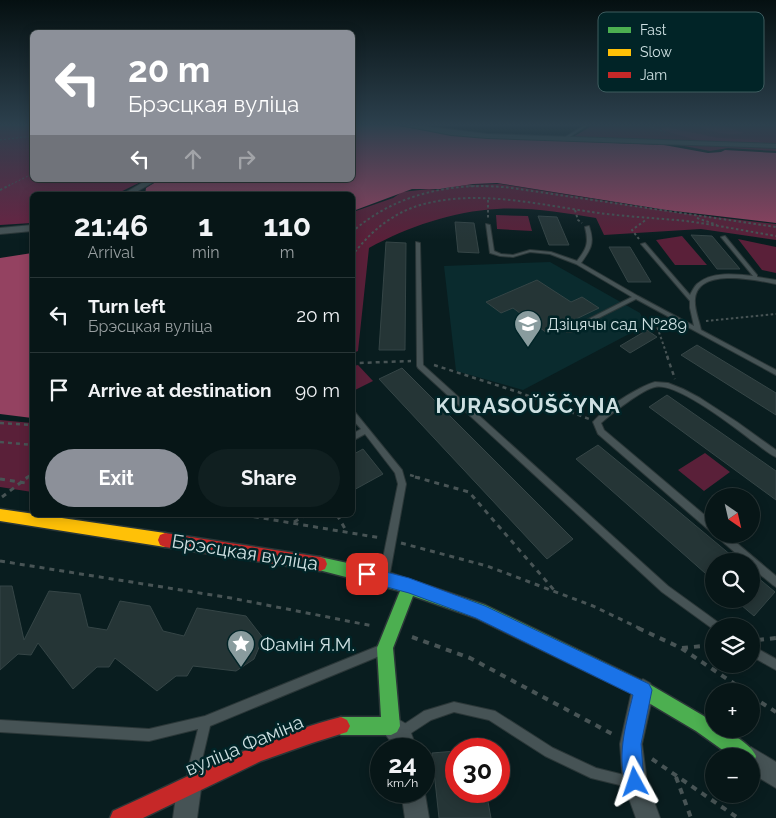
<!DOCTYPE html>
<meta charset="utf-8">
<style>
:root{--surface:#071617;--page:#101f20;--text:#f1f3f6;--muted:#989fa1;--line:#283536;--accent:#8c9099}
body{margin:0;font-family:Raleway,sans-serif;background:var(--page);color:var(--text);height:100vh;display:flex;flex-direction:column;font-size:19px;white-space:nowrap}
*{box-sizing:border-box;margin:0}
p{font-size:16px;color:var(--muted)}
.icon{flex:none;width:28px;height:28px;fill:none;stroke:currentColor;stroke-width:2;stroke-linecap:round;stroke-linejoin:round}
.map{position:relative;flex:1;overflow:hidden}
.drawer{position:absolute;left:30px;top:192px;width:325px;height:325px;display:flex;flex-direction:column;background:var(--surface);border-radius:8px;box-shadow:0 2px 12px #0003,0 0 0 1px var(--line)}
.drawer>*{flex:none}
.hud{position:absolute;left:30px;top:30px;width:325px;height:152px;border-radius:8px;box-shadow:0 2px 12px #0003,0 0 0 1px var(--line);background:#8c9099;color:#fff;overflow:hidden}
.needle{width:32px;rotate:146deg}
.controls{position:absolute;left:705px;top:488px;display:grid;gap:10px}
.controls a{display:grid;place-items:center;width:55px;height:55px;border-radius:50%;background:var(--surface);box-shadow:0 2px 12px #0003,0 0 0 1px var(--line);font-size:25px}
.speed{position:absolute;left:370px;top:738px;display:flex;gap:10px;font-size:25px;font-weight:700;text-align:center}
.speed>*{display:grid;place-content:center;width:65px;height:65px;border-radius:50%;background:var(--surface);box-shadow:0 2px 12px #0003,0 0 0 1px var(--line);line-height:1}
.speed small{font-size:12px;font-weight:400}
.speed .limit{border:8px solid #d22;background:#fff;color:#111}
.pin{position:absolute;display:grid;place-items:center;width:42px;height:42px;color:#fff;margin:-21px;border-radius:10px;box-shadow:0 2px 8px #0006}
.me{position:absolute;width:55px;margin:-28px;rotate:355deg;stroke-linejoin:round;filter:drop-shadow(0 0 4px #0008)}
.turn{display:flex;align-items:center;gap:18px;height:105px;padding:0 15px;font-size:22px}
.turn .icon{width:65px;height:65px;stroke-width:2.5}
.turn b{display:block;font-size:35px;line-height:42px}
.lanes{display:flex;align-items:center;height:48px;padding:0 15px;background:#0003;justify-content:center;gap:25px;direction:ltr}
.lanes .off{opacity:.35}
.eta{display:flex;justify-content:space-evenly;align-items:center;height:85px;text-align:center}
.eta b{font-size:30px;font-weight:700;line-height:35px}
.button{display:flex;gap:10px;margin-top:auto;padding:10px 15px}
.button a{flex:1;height:58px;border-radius:30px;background:var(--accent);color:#fff;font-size:20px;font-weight:700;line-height:58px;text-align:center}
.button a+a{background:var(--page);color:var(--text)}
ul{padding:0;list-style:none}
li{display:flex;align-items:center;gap:15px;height:75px;padding:0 15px;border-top:1px solid var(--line)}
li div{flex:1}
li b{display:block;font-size:19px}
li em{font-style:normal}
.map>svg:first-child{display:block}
.built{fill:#0a2b2e}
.green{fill:#5a2039}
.forest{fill:#6c2242}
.water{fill:#944261}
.building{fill:#253536;stroke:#354546}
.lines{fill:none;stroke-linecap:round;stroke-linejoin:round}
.lane-casing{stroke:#2b3738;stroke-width:2}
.street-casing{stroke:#2b3738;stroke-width:2}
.fast-casing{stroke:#2b3738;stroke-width:3}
.slow-casing{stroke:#2b3738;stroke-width:3}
.jam-casing{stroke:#2b3738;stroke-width:3}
.path-far4{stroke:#485455;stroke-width:1;stroke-dasharray:2 2;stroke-linecap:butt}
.path-far3{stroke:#485455;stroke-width:2;stroke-dasharray:2.5 2.5;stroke-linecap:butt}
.path-far2{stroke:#485455;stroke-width:2.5;stroke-dasharray:4 4;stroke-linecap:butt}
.path-far1{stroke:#485455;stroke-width:3;stroke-dasharray:5 5;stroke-linecap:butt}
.path{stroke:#485455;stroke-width:4;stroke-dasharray:6 6;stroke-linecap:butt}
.lane{fill:#465355;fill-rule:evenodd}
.street{fill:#465355;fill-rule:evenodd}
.fast{fill:#4caf50;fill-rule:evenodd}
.slow{fill:#ffc107;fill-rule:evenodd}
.jam{fill:#c62828;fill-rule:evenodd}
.route{fill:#1a73e8;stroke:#114b97}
.labels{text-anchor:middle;stroke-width:5;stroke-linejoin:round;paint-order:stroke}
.poi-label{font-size:16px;fill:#cee0e2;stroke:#012427;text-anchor:start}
.near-street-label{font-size:19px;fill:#cee0e2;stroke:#012427}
.near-poi-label{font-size:19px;fill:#cee0e2;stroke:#012427;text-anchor:start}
.district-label{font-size:21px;font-weight:bold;letter-spacing:1px;fill:#cee0e2;stroke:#012427}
.key{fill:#012427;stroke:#3e5c5f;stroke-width:1}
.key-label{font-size:14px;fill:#cee0e2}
</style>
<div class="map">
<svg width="776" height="818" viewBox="0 0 776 818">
<rect width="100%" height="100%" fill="#091d1f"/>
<path class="built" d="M550 262 640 313 646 325 523 390 456 371 444 266Z"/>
<path class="green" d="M593 125H776V151L728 148 710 151 664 142 573 137Z
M500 184 680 213 776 224V240L701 229 604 235 596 218C563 213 530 207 497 209 454 211 407 227 369 248L358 351 353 353V212L393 198 402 192 429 189 437 190 466 185Z
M496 215 528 216 532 231 497 229Z
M682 236 707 265H675L656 240Z
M738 239 776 247V273L762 270Z
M358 365 373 381 353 391V366Z
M0 420 32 423V492L0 487Z
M705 453 730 472 704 491 678 470Z"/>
<path class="forest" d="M0 125H32V180H145L114 195H32V223L0 225Z
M696 125 726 126 744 133C726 136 712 133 696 125Z
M667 127 718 138 758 140 765 144 700 141 658 129Z"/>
<path class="water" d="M353 125H393L453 135 515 139 664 145 708 153 721 152 725 150 776 153V223L666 210 497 183 473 184 440 189H412L353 211 352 195H145L146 188 159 180H352Z
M32 253V418L0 414V258Z"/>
<path class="building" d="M538 216 557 217 569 245H549Z
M455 222 474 223 479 253 458 252Z
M691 235 712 236 740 269H717Z
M386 242 406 243 405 350H379Z
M609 247H630L651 282H628Z
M537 280 571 302 582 297 599 308 547 333 513 308 501 313 486 302Z
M647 330 657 337 630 353 620 346Z
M697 345 776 393V415L681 355Z
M402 368 573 539 547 559 379 379Z
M667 395 776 471V500L649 407Z
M598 445 659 495 738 561H714V581L576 459Z
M363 449 383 474 352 491V455Z
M751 572 775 592 754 616 734 599H751Z
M0 586H12L24 640 49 591 80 594 88 627 107 630 120 601 150 606 163 631 184 636 197 608 246 616 263 638 254 659 236 671 193 666 187 676H176L157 691 115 658 109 667H97L73 689 38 643 31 655 18 654 0 670Z
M456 751V791H486L491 818H439L432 753Z"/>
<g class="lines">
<defs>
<path id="lane" d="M585 125H588L565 140 562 139Z
M486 224 490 225 494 251 501 254 513 255 530 250 551 252 577 261C587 248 589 243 585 227L589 226C595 243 591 249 581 263L638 296 694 326 690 308V301L641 244 645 243 690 295C692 291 694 287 697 284 711 271 736 274 753 276L721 237 725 236 757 275V277L776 280V284C756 280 698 267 695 299 694 309 699 320 701 330L776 370V375L636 299 571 332H567V330L632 297 576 264 550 254 530 252 513 257 500 256 490 253Z
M416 242 420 243 423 365 668 586 719 623 721 626H714V630L713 629 662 592 418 368 417 366Z
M655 382 668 383 683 389 700 398 737 422 776 450V457C767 453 759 445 751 440 733 426 676 382 655 387 643 389 611 414 601 423L604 430 714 523V533L711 532 598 434 593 422C605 408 638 387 655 382Z
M352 411H354L402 470 406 484 390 573 388 576 385 577 382 576 380 573 398 484 395 473 365 434 352 441V434L361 429 352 419Z
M716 534H726L776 576V587L773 585 751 567V561H745L717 537Z
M751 645 776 659V670L751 656Z
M378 646 382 647 383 651 382 655 210 726 199 773 197 777 193 779 189 777 187 773 198 729 149 741 0 732V720L149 729 205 716Z
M454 702 495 711 553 748 596 768 636 778 638 782 636 786 632 788 591 778 545 756 489 720 454 712 431 720 405 737 401 739 397 737 395 733 397 729 424 711Z"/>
<path id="street" d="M400 125H415L487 134 776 144V148L487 138 451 135Z
M147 180H157L131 195H121Z
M32 225V231L0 234V228Z
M643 679 650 683 654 690 642 744 647 782 660 818H636L623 782 620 744 632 690 636 683Z
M391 715 408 725 417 749H395C391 739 384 735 380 726L383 718Z
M751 747 776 762V788L751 773V756H741L743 751Z
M189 777 197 781 201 789 197 818H173L177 789 181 781Z
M424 788 429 818H405L401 791H424Z"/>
<path id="fast" d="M320 557 384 571 485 605 649 684 714 722V729C727 729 751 744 756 756L754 763 751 764V756H731L696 731 637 696 476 618 413 596 393 648 400 726 397 732 391 735H341L335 732 332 726 335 720 341 717H381L377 648 400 591 315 569 313 564 315 559Z"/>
<path id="slow" d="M0 509 165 533 170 535 172 540 170 545 165 547 0 521Z"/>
<path id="jam" d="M165 533 320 557 325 559 327 564 325 569 320 571 165 547 160 545 158 540 160 535Z
M341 717 347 720 350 726 347 732 312 743 261 761 143 818H110L113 811C189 777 260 738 341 717Z"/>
</defs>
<use href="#lane" class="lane-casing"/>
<use href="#street" class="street-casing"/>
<use href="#fast" class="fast-casing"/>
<use href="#slow" class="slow-casing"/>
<use href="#jam" class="jam-casing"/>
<path class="path-far4" d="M645 125 665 132
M0 140 32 136
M8 186 32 174
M469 186H489"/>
<path class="path-far3" d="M0 190 10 185
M488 200V219
M575 210 578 220 582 223
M697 218 717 225
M352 232C396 193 455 181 512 188L776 227
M639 239 632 230 647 219
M352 256C369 233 390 215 417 206 475 188 540 205 599 213 628 217 657 218 686 221 716 225 746 231 776 236
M654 318 668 358
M706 321 776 314"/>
<path class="path-far2" d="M667 356 675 379
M352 365 358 363 411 361
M434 365 518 392 589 419
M0 423 32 425
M0 442 32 445
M410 475 420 478
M26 478 32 474"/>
<path class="path-far1" d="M415 477 469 492 554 590
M0 479 32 484
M2 497 28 477
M244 515 381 538
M337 515 347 532
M294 522 306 515
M401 543 487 566 593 606 641 629
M0 561 231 598 373 626"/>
<path class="path" d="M638 628 681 648 745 691
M412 637 470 658 616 736
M758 640 776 638
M682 648 714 645
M751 696 776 712
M652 759 738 818
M676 777 691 818"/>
<use href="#lane" class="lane"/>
<use href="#street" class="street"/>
<use href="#fast" class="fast"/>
<use href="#slow" class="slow"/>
<use href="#jam" class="jam"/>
</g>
<linearGradient id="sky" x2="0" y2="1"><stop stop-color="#051011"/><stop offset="0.52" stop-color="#2c404d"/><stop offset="1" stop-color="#2c404d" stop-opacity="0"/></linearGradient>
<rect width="776" height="240" fill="url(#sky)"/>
<path class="route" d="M367 567 409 578 485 606 649 684 652 690 641 744 644 782 642 789 635 792 628 789C615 759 626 725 633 695L476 618 409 593 361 580 359 574 361 569Z"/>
<defs>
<symbol id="school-pin" viewBox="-11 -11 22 30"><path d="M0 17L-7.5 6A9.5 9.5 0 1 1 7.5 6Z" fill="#899c9e" stroke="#012427"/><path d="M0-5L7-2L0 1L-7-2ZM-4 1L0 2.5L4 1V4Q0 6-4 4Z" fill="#fff"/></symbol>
<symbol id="sight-pin" viewBox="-11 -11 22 30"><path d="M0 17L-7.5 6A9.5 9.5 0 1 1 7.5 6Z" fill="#899c9e" stroke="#012427"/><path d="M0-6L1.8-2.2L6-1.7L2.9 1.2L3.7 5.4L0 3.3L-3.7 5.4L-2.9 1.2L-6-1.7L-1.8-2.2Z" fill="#fff"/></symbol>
</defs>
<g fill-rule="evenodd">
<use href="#school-pin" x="512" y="308" width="32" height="43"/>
<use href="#sight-pin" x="225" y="628" width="32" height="43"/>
</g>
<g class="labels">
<g class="poi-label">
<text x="547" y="330">Дзіцячы сад №289</text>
</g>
<g class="near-street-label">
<text transform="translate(245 552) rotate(9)" y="7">Брэсцкая вуліца</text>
<text transform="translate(244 745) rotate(-23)" y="7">вуліца Фаміна</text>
</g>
<g class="near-poi-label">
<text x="260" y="651">Фамін Я.М.</text>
</g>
<g class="district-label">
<text x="528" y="413">KURASOŬŠČYNA</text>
</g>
</g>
<rect x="598" y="12" width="166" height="80" rx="8" class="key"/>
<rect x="608" y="27" width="23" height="6" fill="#4caf50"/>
<rect x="608" y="49" width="23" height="7" fill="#ffc107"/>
<rect x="608" y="72" width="23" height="6" fill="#c62828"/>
<g class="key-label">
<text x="640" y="35">Fast</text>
<text x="640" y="57">Slow</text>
<text x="640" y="80">Jam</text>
</g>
</svg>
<div class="controls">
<a><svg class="needle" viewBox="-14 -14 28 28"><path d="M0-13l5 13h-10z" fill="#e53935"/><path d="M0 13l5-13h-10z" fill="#989fa1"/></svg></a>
<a><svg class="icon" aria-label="search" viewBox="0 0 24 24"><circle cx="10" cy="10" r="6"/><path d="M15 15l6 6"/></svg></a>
<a><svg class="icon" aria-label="layers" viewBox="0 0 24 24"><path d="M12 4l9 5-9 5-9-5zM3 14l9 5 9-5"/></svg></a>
<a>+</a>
<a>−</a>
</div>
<div class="speed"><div>24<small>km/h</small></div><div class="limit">30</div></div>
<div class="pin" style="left:367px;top:574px;background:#d93025"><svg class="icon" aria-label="arrive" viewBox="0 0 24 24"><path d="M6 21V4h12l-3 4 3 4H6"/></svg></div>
<svg class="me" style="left:635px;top:782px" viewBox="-20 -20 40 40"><path d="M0-17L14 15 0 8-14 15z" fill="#1a73e8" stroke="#fff" stroke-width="4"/></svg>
<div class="hud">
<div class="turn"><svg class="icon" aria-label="left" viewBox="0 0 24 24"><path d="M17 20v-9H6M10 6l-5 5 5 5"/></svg><div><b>20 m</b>Брэсцкая вуліца</div></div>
<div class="lanes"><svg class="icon" aria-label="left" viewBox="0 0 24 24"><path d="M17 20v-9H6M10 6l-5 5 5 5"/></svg><svg class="icon off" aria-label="ahead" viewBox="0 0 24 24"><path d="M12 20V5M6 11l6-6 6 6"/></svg><svg class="icon off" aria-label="right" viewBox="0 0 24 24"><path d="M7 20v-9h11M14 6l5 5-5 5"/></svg></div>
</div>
<section class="drawer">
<div class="eta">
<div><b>21:46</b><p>Arrival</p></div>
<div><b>1</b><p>min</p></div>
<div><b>110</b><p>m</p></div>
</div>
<ul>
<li><svg class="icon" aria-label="left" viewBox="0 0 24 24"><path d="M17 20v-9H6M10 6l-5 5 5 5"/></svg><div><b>Turn left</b><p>Брэсцкая вуліца</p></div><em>20 m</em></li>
<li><svg class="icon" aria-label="arrive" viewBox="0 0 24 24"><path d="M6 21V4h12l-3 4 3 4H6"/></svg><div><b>Arrive at destination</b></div><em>90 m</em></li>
</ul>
<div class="button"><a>Exit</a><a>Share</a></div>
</section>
</div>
